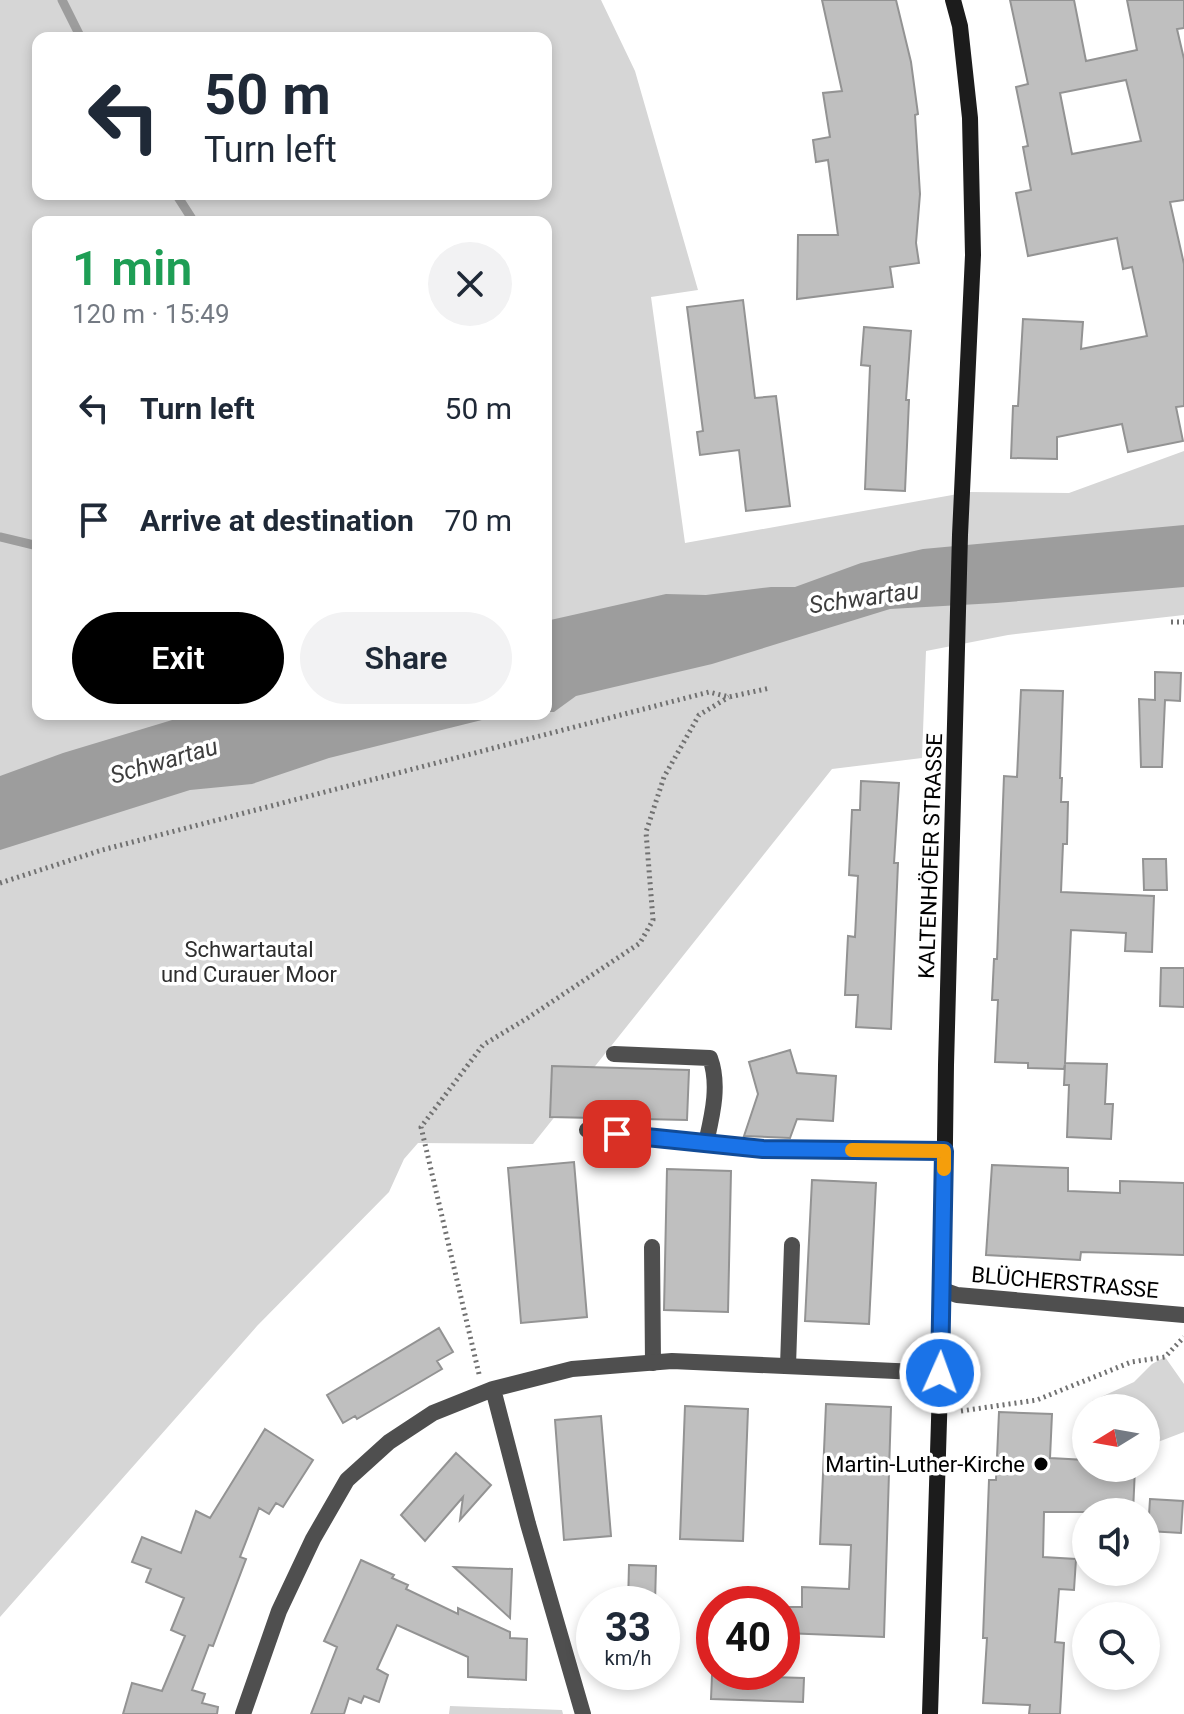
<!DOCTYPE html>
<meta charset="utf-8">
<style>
:root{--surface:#fff;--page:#f2f2f3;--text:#1f2937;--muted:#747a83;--accent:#000}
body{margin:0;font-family:Roboto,sans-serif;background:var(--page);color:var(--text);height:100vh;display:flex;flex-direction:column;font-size:30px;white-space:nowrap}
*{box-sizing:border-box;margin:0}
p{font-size:26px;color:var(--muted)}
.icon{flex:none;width:44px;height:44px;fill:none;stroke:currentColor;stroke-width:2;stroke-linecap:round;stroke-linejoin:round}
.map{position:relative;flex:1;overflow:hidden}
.side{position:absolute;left:32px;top:216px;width:520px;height:504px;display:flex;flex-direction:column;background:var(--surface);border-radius:16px;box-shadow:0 4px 12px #0003}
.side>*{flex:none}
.hud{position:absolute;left:32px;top:32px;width:520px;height:168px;border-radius:16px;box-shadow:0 4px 12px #0003;background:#fff;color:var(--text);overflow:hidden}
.needle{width:52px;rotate:259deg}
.controls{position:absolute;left:1072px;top:1394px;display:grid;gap:16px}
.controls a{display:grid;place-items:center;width:88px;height:88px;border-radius:50%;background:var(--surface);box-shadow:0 4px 12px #0003;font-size:40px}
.speed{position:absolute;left:576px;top:1586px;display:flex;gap:16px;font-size:40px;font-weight:700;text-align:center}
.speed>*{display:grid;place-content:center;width:104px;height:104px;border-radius:50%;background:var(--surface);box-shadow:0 4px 12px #0003;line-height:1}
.speed small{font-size:20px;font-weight:400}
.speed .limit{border:12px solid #d22;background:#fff;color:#111}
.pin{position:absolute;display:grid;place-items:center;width:68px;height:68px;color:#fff;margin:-34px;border-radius:16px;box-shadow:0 4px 12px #0006}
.me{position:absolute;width:88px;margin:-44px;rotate:2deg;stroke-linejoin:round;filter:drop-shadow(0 0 6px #0008)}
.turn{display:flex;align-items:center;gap:28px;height:168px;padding:0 40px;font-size:36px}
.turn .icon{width:104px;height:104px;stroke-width:2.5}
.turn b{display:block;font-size:56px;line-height:68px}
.round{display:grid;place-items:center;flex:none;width:84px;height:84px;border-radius:42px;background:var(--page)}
.head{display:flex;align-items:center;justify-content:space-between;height:136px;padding:0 40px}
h1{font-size:48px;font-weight:600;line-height:60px;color:#1e9e55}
.cta{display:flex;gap:16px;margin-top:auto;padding:16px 40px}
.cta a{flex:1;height:92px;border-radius:48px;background:var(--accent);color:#fff;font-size:32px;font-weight:600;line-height:92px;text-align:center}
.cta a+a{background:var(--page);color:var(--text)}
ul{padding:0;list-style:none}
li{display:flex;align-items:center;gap:24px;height:112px;padding:0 40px}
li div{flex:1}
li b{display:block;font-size:30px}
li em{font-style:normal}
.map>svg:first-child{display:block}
.green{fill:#d6d6d6;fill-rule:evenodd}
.water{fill:#9d9d9d}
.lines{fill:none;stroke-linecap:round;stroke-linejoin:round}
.stream{stroke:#9d9d9d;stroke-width:9}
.building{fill:#bfbfbf;stroke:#939393;stroke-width:2;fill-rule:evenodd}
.path{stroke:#717171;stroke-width:5;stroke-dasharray:2 4;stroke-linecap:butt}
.lane{stroke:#4f4f4f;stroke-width:16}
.street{stroke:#4f4f4f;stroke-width:16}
.secondary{stroke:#1c1c1c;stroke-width:16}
.route-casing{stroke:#114b97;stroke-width:20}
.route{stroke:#1a73e8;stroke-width:14}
.slow{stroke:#f59e0b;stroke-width:14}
.poi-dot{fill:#000;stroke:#fff;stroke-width:3}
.labels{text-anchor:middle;stroke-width:7;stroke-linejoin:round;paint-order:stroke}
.street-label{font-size:22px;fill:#000;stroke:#fff}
.park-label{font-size:22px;fill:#2d2d2d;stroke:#fff}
.poi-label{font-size:22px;fill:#000;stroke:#fff;text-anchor:end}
.water-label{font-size:24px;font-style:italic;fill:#3e3e3e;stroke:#fff}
</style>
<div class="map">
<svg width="1184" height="1714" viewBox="0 0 1184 1714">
<rect width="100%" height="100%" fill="#fff"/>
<path class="green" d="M0 0H601L635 71 698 290 651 297 685 543 969 492 1069 493 1184 451V615L1008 635 926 651 922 758 832 769 533 1144 418 1143 404 1159 389 1192 257 1326 0 1617ZM38 38H546V194H38ZM38 222H546V714H38Z
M1165 1357 1184 1384V1432L1150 1445 1146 1444V1408H1098L1092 1401 1134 1382 1152 1364Z
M450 1706 562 1710 563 1714H449Z"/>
<path class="water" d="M1184 525V587L996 603 890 609 712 664 576 696 554 712H546V621L666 594 706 595 771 587H795L861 563 923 549Z
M192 714H506L329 758 252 784 190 790 0 850V776L63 753Z"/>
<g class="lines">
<path class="stream" d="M62 0 81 38
M176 194 194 222
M0 537 38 546"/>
</g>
<path class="building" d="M822 0H896L911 62 918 114 915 115 920 194 916 243 919 263 890 267 893 287 797 299 798 235H838L828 160 816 162 813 140 830 137 823 93 842 91Z
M1010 0H1074L1086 61 1137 50 1127 0H1184V28L1177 29 1184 59V200L1170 202 1184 264V406L1176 407 1183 441 1128 452 1122 424 1057 437V459L1011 458 1013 406H1018L1023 319 1083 322 1081 349 1147 336 1132 267 1123 269 1117 238 1028 256 1016 193 1031 190 1023 147 1028 146 1016 87 1028 84ZM1126 80 1141 141 1072 154 1060 93Z
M743 300 755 398 776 396 790 506 746 511 739 450 700 455 697 432 703 431 687 307Z
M864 327 911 331 906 400H909L905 491 865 489 870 366 861 365Z
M1155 672 1181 673 1180 701 1165 700 1162 767H1141L1139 699 1155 700Z
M1021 690 1063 691 1060 778H1062L1061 802H1068L1067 844H1063L1061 892 1154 896 1152 952 1125 951 1126 933 1071 930 1065 1063 1107 1064 1105 1104H1113L1111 1139 1067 1137 1069 1085H1064L1065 1064 1064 1069 1028 1068V1063L995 1062 998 1000H992L994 959H997L1004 776 1017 777Z
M861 781 899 783 894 863H898L891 1029 856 1027 858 995H845L848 936 855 937 858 876 849 875 852 810H860Z
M1143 859H1166L1167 890H1144Z
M1161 968H1184V1007L1160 1006Z
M790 1050 797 1073 836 1076 833 1121 797 1119 790 1138 744 1136 758 1094 749 1062Z
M552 1066 689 1070 687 1120 550 1117Z
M574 1162 587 1317 521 1323 508 1168Z
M992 1165 1068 1168V1191L1120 1193V1181L1184 1183V1255L1081 1252 1080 1260 986 1255Z
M667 1169 731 1171 728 1312 664 1310Z
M812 1180 876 1183 869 1324 805 1321Z
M439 1328 453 1352 437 1361 442 1369 357 1419 355 1416 343 1423 327 1395Z
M826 1404 891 1407 884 1637 784 1633 785 1607H802V1587L849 1589 851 1545 820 1544Z
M685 1406 748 1409 743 1541 680 1539Z
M999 1412 1052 1414 1050 1458 1086 1460V1468H1135L1133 1512H1044L1043 1557 1076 1559 1074 1590 1059 1589 1055 1642 1064 1643 1060 1714H1029L1030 1705 983 1703 987 1638H983L989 1480H996Z
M601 1416 611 1536 564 1540 555 1420Z
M265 1429 313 1460 283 1507 276 1503 269 1514 259 1508 240 1557 246 1559 213 1646 209 1645 192 1690 205 1694 202 1703 218 1707 217 1714H123L132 1683 162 1691 185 1636 171 1630 184 1598 146 1582 151 1569 132 1562 142 1537 181 1553 196 1511 210 1518Z
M456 1453 491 1485 460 1520 463 1497 425 1541 401 1515Z
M1150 1499 1183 1501 1181 1533 1148 1531Z
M361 1560 394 1575 392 1578 408 1585 406 1589 458 1614V1608L510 1632V1638L527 1639 526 1680 468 1677V1657L397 1625 377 1669 388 1675 379 1702 364 1696 361 1703 349 1698 344 1714H311L337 1647 324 1641Z
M629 1565 656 1566 655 1604H628Z
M454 1567 512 1569 510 1618Z
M712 1675 804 1678 803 1702 711 1699Z"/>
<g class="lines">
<path class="path" d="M1171 622H1184
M0 883 102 850 709 692 729 697 770 688
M479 1374 421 1127 483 1045 526 1019 640 943 653 920 646 832 664 777 699 715 729 697
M961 1411 1037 1400 1131 1362 1165 1357 1184 1337"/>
<path class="lane" d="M614 1054 710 1058C720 1085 712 1116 706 1143
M587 1130 763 1149 944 1151
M652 1247 653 1363
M788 1366 792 1245"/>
<path class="street" d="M943 1290 957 1295 1184 1315
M493 1389 528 1524 583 1714
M243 1714 279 1611 313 1539 347 1480 389 1442 433 1413 493 1389 572 1369 672 1361 940 1373"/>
<path class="secondary" d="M930 1714 943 1290 946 1065 960 535 973 255 970 118 960 26 953 0"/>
</g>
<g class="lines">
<defs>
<path id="route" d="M617 1134 763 1149 944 1151 940 1373"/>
</defs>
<use href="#route" class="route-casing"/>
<use href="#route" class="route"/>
<path class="slow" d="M852 1150 944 1151V1169"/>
</g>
<circle class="poi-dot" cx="1041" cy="1464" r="8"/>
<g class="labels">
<g class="street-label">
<text transform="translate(930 856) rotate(-88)" y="8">KALTENHÖFER STRASSE</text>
<text transform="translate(1065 1282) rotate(5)" y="8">BLÜCHERSTRASSE</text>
</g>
<g class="park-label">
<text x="249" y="957">Schwartautal<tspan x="249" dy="25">und Curauer Moor</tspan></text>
</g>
<g class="poi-label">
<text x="1025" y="1472">Martin-Luther-Kirche</text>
</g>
<g class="water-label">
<text transform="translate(864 598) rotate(-8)" y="8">Schwartau</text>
<text transform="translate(164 761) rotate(-16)" y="8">Schwartau</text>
</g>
</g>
</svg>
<div class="controls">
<a><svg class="needle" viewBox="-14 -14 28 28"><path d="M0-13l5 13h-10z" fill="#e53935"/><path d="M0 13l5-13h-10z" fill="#747a83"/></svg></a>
<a><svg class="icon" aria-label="sound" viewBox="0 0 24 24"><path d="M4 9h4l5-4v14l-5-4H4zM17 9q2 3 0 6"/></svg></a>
<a><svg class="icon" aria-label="search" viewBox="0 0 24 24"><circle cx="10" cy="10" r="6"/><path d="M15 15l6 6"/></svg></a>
</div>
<div class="speed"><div>33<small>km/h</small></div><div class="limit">40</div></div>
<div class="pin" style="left:617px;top:1134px;background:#d93025"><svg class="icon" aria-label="arrive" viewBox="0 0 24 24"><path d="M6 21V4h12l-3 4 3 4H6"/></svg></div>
<svg class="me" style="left:940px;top:1373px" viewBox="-20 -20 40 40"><circle r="17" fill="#1a73e8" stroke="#fff" stroke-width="3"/><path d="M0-11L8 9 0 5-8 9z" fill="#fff"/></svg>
<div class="hud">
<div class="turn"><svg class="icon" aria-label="left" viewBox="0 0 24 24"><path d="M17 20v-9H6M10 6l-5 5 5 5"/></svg><div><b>50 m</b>Turn left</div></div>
</div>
<section class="side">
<div class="head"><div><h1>1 min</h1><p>120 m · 15:49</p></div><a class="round"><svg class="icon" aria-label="close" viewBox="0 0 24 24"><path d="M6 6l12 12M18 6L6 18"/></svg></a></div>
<ul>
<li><svg class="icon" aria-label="left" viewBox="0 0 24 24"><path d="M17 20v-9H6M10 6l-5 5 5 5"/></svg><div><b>Turn left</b></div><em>50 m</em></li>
<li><svg class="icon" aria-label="arrive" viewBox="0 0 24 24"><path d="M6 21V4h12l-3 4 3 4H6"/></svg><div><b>Arrive at destination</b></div><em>70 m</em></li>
</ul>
<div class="cta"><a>Exit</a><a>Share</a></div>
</section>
</div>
